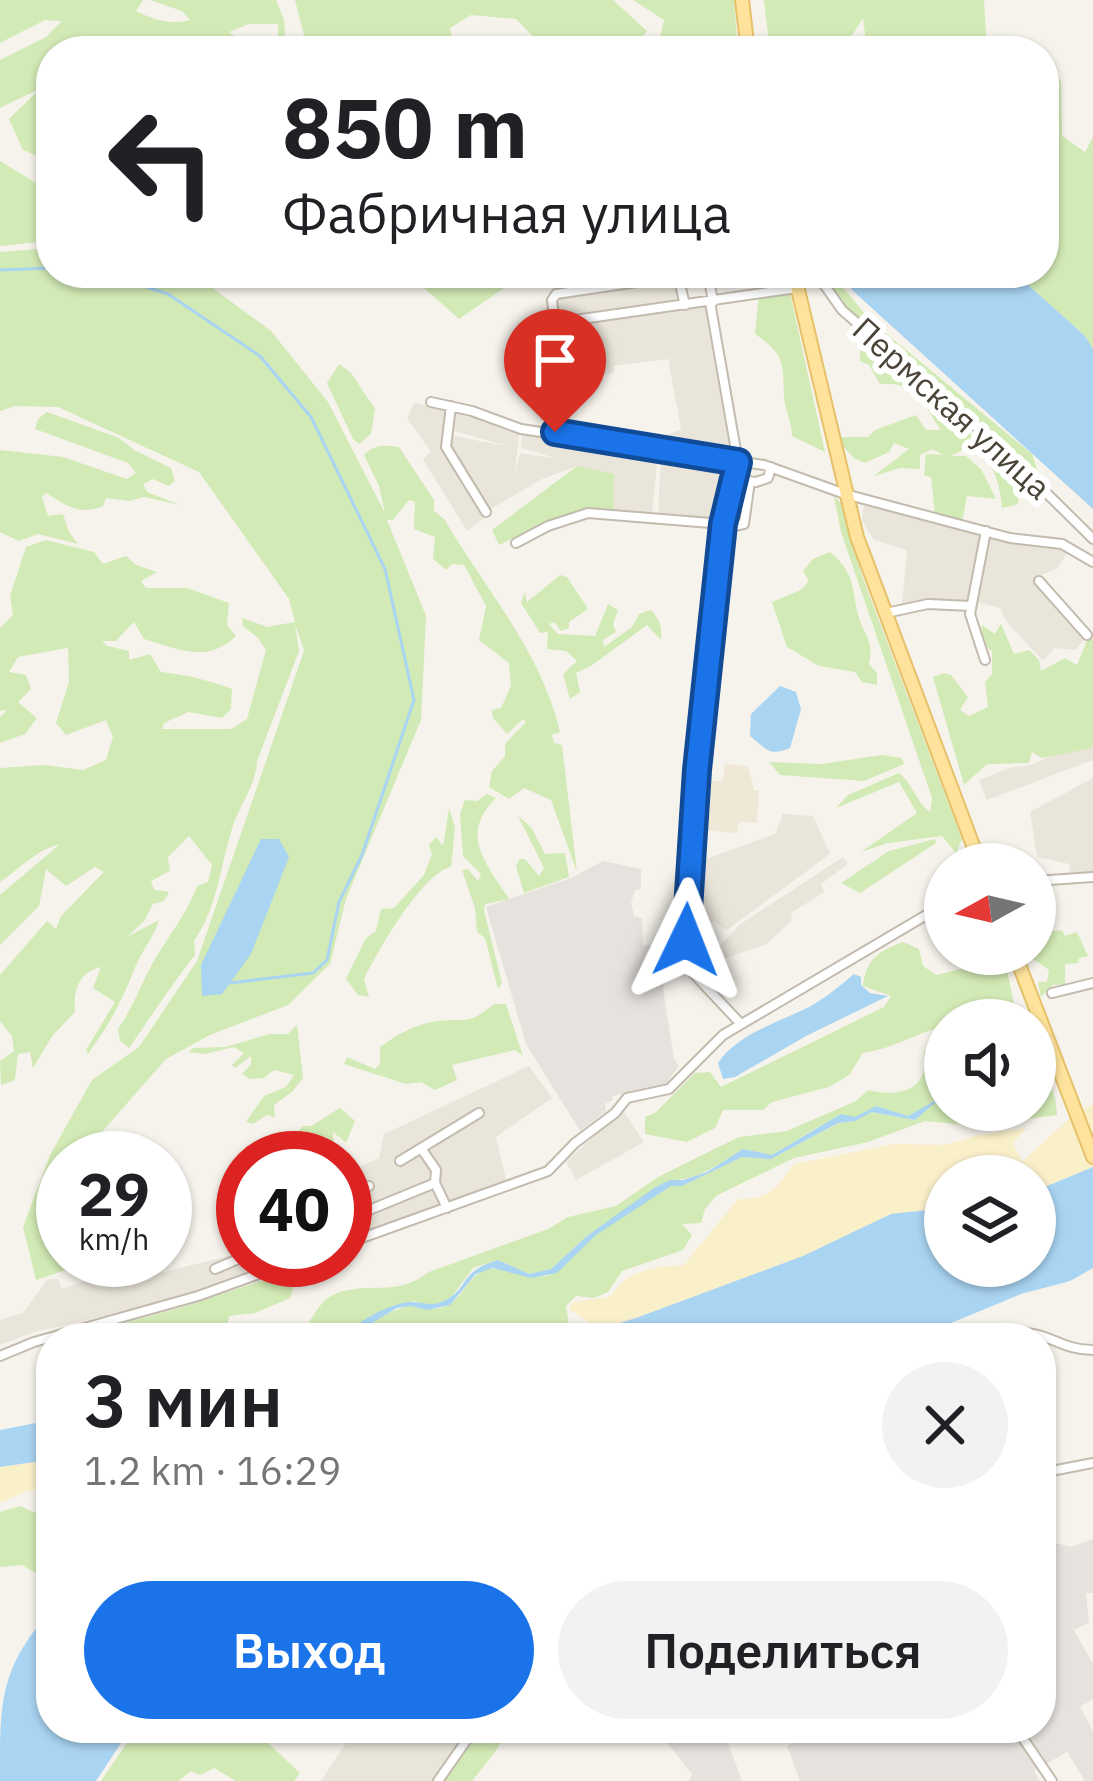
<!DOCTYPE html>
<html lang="ru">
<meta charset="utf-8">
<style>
:root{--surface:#fff;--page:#f2f2f2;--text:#202124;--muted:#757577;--accent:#1a73e8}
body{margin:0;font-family:"IBM Plex Sans",sans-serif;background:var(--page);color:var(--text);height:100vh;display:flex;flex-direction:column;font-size:45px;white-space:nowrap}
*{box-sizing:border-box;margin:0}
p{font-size:39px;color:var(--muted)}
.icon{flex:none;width:66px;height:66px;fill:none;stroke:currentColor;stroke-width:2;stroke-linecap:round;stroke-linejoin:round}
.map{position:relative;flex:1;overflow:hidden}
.panel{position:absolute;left:36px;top:1323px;width:1020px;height:420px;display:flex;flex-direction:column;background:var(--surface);border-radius:48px;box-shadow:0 3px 9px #0004}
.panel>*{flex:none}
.guide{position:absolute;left:36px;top:36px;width:1023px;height:252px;border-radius:48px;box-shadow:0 3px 9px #0004;background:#fff;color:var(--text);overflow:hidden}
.needle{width:78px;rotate:262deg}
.buttons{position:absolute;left:924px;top:843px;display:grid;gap:24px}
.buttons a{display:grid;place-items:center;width:132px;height:132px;border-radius:50%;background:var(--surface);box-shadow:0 3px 9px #0004;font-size:60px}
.speed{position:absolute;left:36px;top:1131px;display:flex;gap:24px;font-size:60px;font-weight:700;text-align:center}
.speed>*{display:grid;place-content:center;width:156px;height:156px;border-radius:50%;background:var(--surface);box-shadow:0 3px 9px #0004;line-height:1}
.speed small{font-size:30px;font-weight:400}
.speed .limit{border:18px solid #d22;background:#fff;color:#111}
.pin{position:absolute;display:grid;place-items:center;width:102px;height:102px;color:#fff;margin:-123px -51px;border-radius:50% 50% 50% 0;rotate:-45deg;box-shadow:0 0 12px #0007}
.pin .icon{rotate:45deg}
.me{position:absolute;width:132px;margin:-66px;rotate:2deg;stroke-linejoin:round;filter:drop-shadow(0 0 9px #0008)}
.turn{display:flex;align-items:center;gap:42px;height:252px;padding:0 48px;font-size:54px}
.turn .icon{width:156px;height:156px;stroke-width:2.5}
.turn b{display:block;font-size:84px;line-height:102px}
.round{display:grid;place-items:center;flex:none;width:126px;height:126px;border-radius:63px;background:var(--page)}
.overview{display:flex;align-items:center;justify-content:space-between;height:204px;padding:0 48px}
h1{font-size:72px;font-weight:600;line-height:90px}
.cta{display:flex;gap:24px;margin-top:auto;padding:24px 48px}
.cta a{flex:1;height:138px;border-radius:72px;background:var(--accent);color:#fff;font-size:48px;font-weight:600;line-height:138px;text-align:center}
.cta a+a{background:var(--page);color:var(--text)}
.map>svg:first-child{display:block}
.residential{fill:#eae5da}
.industrial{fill:#e6e2dd}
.education{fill:#efe8d6}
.green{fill:#d2eab5}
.sand{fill:#f9efc9}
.water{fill:#a9d4f2}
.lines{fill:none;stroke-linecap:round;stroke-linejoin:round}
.stream{stroke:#a9d4f2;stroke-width:3}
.minor-casing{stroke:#c2bbae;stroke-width:12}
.major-casing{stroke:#e6c16a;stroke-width:16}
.minor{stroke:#fff;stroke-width:8}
.major{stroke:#ffe39c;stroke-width:12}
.route-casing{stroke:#114b97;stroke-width:30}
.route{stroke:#1a73e8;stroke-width:21}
.labels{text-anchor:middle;stroke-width:12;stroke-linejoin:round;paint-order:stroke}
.street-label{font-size:33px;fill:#4b4439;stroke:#fff}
</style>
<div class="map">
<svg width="1093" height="1781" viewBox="0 0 1093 1781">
<rect width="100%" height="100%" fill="#f6f3ec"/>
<path class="residential" d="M676 277 682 302 562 320 557 315 556 295Z
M707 305 736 458 725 457 720 448 667 435 681 429 668 359 614 366V373L565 379 557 329Z
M414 403 447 410 441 446 486 517 467 531 423 459 431 452 407 418Z
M451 408 519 431 515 474 520 453 559 459 521 448 522 431 658 454 652 515 614 511V475L577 466 540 480 489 510 456 461 449 435 511 447 447 429Z
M661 453 729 462 718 520 658 516Z
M864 502 982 535 970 604 902 605 907 550 874 540 862 521Z
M987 536 1062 546 1069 550 1058 568 1036 577V581L1086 637 1076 650 1055 648 1043 661 1006 621 1000 608 977 602Z
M1093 737V760L987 800 979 780 1009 768 1031 765Z
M1093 778V872L1071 875 1069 864 1037 857 1030 812Z
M783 814 813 816 830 854 727 930 714 922H691L695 863 775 834Z
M843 857 848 864 821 884 824 892 791 913 792 920 767 944 724 959 718 948 739 925Z
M529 1066 552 1098 496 1137 506 1179 491 1189 345 1243V1173L379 1158 384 1134Z
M623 1110 644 1142 576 1180 566 1162Z
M243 1249V1260H292L187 1297 34 1332 0 1345V1320L23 1313 48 1279H58L62 1289 115 1270 119 1283 229 1256Z
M356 1728H472L436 1781H321Z"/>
<path class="industrial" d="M603 861 641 869V889L635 890 631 903 634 916 642 918 643 946 664 943 659 960H673L663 989 674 1059 679 1066 665 1085 612 1096 613 1100 605 1104 606 1111 580 1131 526 1044 486 907 571 878Z
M1041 1517 1055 1543 1072 1547 1093 1539V1593H1086L1089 1623 1074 1630 1093 1664V1699L1080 1707 1093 1731V1781H1085L1067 1752 1034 1771 1040 1781H800L787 1746 818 1728H1041Z
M665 1728H728L727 1740 742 1781H689L692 1774 663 1738Z"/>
<path class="education" d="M725 764 748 766 754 790 759 791 757 823 739 822 737 833 703 830 706 781H723Z"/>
<path class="green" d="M0 0H143L136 11C154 20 170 25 190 20L182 11 150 0H276L284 20 286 51H278V24H249L229 32 255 51H51V101L37 116 41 127 51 123V162L23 150 9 119 41 88 0 108V60L46 37 62 21 45 20 0 43Z
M295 0H613L647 31 630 51H547L516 19 471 15 450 28 455 51H308Z
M633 0H734L738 51H698L696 44 679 36 676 47 659 41 664 20Z
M764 0H984L987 51H867L863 18 842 51H770Z
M1044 51 1061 82 1062 136 1085 152 1093 137V349L1085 336 1015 273H1044Z
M0 161 51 192V241L0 246Z
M51 248V273H192L271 331 328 402 385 513 379 486 364 455C374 444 385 445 399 447L434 500V511L445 520C485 589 542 653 560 732L552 735 554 743 562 745 577 872 551 800 524 788 509 799 489 787 492 771 505 756V744L526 722 523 719 507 734 493 718 492 710 501 708 511 686 509 663 479 640 486 606 464 565 452 564 446 570 433 559 435 537 414 529 415 502 409 500 393 520H387L426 616 421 720 346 899 330 964 288 1005 210 1035 166 1059 79 1158H63V1260H76L75 1267 36 1280 23 1227 50 1155 92 1080 139 1047 197 961 304 651 295 624 299 651 257 761C256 784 242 801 234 823 220 863 219 905 194 941L195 955C171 985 151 1017 129 1048L120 1041 118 1029C131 1010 139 990 149 970 164 941 186 917 197 886L208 882 212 865 189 836 168 857 170 871 151 881 154 890 169 892 164 901 153 904 144 921 127 937 159 920C154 937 143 949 136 965 122 1001 111 1022 88 1054L86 1050 115 1002 93 988 101 967C78 973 73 991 75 1012L53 1035 33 1068 30 1052 18 1054 15 1080 1 1085 0 1061 14 1051 12 1036 0 1021V975L47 921 56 929 61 916 104 872 95 867 66 886 46 869 39 906 0 945V895L59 845C40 847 18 870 0 882V768L44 765 83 770 106 760 113 737 106 720 66 735 56 723 69 682 68 648 18 657 9 672 26 675 31 689 18 702 37 718 25 734 0 743V717L7 710 0 711V628L13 615 10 596 26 547 46 540 94 552 103 564 126 556 136 565 157 572 141 581 146 588H187L229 603 227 625 236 636C207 664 179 649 144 639L134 622 116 641H102L107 646 129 651V660L150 654 161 672C187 675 208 680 232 689L231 709 222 718 188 712 164 723 162 729H231L247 719 266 650 257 637 243 626 242 618 267 627 295 622 289 599 199 472 58 407 15 406 0 411V252Z
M407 273H516L510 284 459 319Z
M821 273H831L871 321 1032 454 1039 474 1036 475 844 306Z
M790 293 825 452 792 436C792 420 784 409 784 396 783 363 785 354 755 334L759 294Z
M870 344 1020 479 1018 504 1002 508C1000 483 993 454 966 448L951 456H966L981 469 996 499 967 496 962 522 935 514 931 477 924 475 926 454 944 455 932 449 920 455V469L900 468 874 476 909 449 894 443 889 452 865 463 854 458 840 443 842 437H868L875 430 916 415 926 430H941C922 403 917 381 880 384L869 365 860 361V350Z
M339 364 351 373 375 409 371 434 359 444 353 439 327 383Z
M47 412 119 438 134 450 171 468 175 481 168 486 153 479 143 484 147 492 180 505 144 497 130 501 106 498 103 506C80 516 65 505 46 493L42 497 48 516 63 514 69 532 78 544 38 534 19 541 0 532V450L63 457 127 479 136 473 128 463 35 429 38 419Z
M577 466 614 474V511C571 506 537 527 499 545L492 530Z
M834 496 842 504 862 576 962 839 956 853 942 836 888 843 861 852 917 813 899 782 836 808 848 795 899 773C914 785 916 802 930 812L932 798 841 532Z
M830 552C860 576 850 598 862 626 869 642 873 645 869 664L877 673V685L862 682 855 672 819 666 787 647 772 602 801 590 809 581 803 571 813 559Z
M560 575 567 577 588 609 569 622V628L561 631 554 622 549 624 558 634 595 636 608 604 618 610 613 624 616 632 603 640 604 647 632 627 639 614 651 610C660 620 662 627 661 640L647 625 591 666 576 673 580 692 570 699 563 674 577 661 566 651 547 649 548 632 540 633 521 603 525 592 527 602Z
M1001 624 1014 654 1029 650 1039 660 1041 671 1065 658 1077 665 1088 638 1093 639V748L1042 758 1032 752 1029 763 987 764 964 785 933 677 944 673 951 675 968 697 960 710 969 716 988 707 985 682 992 674V651L981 643 982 625 995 634Z
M882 755 902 758 904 764 864 781 780 775 769 762 821 764Z
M487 794 496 798C458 835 487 864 509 899L485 904 484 910 502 983 498 989 485 938 477 932 475 908 462 870 468 869 478 881 481 874 463 856 460 814 465 800 477 801Z
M449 808 455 828 451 867C423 872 377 952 364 979L369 997 358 995 346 979 366 938 376 931 381 909 394 908 424 875 432 854 429 845 436 837 443 846Z
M518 816 531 827 545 854 565 853 569 877 524 893 516 866 520 859H525L539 876 544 868Z
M935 839 936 843 860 893 841 883 889 851Z
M1035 912 1040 915 1045 932 1062 930 1065 936 1077 932 1088 956 1079 958 1078 963 1065 964V984L1053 985 1041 997 1038 982H1047L1049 970 1026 954H1035Z
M903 942 919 949 923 966 936 975 973 966 974 954H1004L1014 1005 1005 1020H945V1026C916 1033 895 1048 863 1053L849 1075 829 1087 772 1102 763 1110H723L715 1128 687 1142 645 1134V1117L655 1113 695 1073 710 1072 721 1087 884 1007 891 996 863 986C866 959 879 951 903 942Z
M494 1004H506L523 1056 515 1050 452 1065 457 1080 435 1090 421 1082 406 1084 344 1064 347 1057 375 1069 380 1064V1047C397 1035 412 1026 432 1022 464 1016 464 1029 494 1004Z
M297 1025 303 1078 292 1092 274 1105 275 1117 267 1115 253 1124 246 1122 264 1096 286 1087 294 1075 274 1070 264 1078 250 1079 242 1074 251 1064V1056L235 1068 232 1065 244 1053 234 1047 205 1054 189 1052 193 1048 226 1047 269 1034H288Z
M938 1047 945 1049V1095L936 1101 945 1100V1110H1035L1036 1059C1045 1082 1056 1085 1057 1115L1016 1120 997 1128 925 1121 868 1142 794 1158 716 1196 705 1209 701 1223 682 1224 692 1235 683 1250 622 1271 608 1292 594 1298 576 1296 566 1306 569 1325 564 1334 553 1338H347C355 1329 400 1305 412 1306 424 1307 436 1312 448 1305 464 1297 469 1273 489 1269 510 1266 528 1283 552 1274 566 1268 580 1248 593 1237 617 1218 645 1203 671 1186H682L742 1157 771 1159 839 1123 855 1121 872 1112 915 1120 935 1101 908 1116 876 1106 854 1118 818 1127 772 1155 743 1149C721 1163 697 1181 670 1180L587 1236 551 1269 529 1274 498 1260 473 1268 450 1299 428 1306 414 1301 392 1306 339 1338H283C291 1333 302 1329 308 1323 320 1308 321 1297 344 1291 378 1283 396 1296 429 1272L548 1229 568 1217 616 1206 658 1177 739 1137 787 1131 856 1101 868 1090C899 1098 931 1090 924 1051Z
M340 1108 355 1121 346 1143 333 1132 334 1158H321L314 1144 298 1151 272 1138 278 1133 294 1135 303 1126H311Z
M299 1268 290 1298 255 1313 229 1316 227 1329 161 1338 167 1332 204 1324 163 1326 148 1338H71L190 1305Z
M20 1506 51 1520V1582L22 1565 0 1567V1512Z
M137 1728H252L300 1773 294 1781H236L214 1768 200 1775 191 1771 178 1781H101Z
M481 1728H505L498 1748 472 1781H444Z"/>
<path class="sand" d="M1093 1104V1167L1035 1191V1176H945V1208L891 1214 803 1256 636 1318 571 1337 588 1322 569 1309 573 1302 610 1297C628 1269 653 1267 684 1265L738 1199C771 1199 776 1189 794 1164L894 1144 945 1145 979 1135 1026 1128 1013 1143 1022 1162 1068 1120Z
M34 1462 51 1467V1487L26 1491 0 1503V1467Z"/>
<path class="water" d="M844 273H1015L1085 336 1093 349V509L852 290Z
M780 686 796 692 801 709 790 748C768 757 767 749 750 736L751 714Z
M261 839H279L289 857 251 954 222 994 202 996 201 965Z
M854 974 861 977V985L870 993 888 996 806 1036 735 1077 723 1079 718 1063C738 1032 785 1021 816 1003 829 995 842 984 854 974Z
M945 1095V1100L936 1102 915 1120 872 1112 855 1121 838 1123 771 1159 742 1157 682 1186H671L596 1235 557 1273 531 1278 493 1268 476 1274 450 1305 427 1310 411 1306 397 1308 347 1338H339C357 1323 385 1305 409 1302 423 1301 431 1308 446 1300 471 1286 458 1272 498 1260L529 1274 551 1269 587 1236 654 1188 670 1180H683L707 1172 743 1149 772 1155 841 1114 855 1117 876 1106 908 1116Z
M1093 1167V1268L1070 1281 1021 1294 915 1338H569L636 1318 803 1256 891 1214 945 1208V1266H1035V1191Z
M51 1420V1455L47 1456 51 1467 34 1462 0 1467V1430Z
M51 1610V1728H131L96 1781H0C0 1699 0 1669 51 1610Z"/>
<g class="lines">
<path class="stream" d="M0 270 51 268
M103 273 168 294 260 356 311 417 385 569 414 700 362 855 339 902 327 960 313 973 230 983"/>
<defs>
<path id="minor" d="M708 273 713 302
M816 273 842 310 1001 448 1093 539
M710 302 738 462 723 524 697 770 685 935 693 973 740 1023
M685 305 678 276 556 294 552 300 554 318 561 322 797 288
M431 402 472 411 521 429 764 465 845 494 1010 538 1062 544 1093 562
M451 406 446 447 486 512
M733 479 756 482 768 478 771 467
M723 528 744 524 750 481
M516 543 548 526 588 513 723 524
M1039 581 1087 635
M886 613 928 604 971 606
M985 660 970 614 986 531
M1035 881 1093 877
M1052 993 1093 983
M423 1151 436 1170 435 1183 447 1208
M400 1161 479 1113
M345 1196 369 1186
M345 1220 435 1183
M345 1244 548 1171 575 1143 615 1113 627 1098 669 1089 723 1035 945 904
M215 1269 243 1257
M996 1338C1044 1322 1053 1350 1093 1350
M0 1356 34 1342 198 1296 298 1260
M1041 1473 1093 1463
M1016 1728 1052 1781
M438 1781 475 1728"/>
<path id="major" d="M742 0 748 51
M794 273 857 537 980 864
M1015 954 1093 1157"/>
</defs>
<use href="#minor" class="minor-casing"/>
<use href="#major" class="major-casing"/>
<use href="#minor" class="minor"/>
<use href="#major" class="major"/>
</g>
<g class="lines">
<defs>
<path id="route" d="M555 432 738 462 723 524 697 770 686 940"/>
</defs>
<use href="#route" class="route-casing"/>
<use href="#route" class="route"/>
</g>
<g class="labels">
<g class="street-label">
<text transform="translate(952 408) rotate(42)" y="12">Пермская улица</text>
</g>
</g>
</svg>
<div class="buttons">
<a><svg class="needle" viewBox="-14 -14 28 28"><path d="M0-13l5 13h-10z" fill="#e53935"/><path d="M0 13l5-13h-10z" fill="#757577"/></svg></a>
<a><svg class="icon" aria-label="sound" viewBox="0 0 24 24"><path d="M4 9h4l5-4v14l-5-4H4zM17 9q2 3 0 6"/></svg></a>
<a><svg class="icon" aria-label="layers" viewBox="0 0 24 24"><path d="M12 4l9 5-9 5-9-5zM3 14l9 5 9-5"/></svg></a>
</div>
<div class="speed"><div>29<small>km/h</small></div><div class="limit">40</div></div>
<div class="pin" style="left:555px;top:432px;background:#d93025"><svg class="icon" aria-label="arrive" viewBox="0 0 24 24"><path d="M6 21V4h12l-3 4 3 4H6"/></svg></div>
<svg class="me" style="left:686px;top:940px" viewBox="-20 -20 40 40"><path d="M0-17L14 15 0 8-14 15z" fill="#1a73e8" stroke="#fff" stroke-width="4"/></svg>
<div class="guide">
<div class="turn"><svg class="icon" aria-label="left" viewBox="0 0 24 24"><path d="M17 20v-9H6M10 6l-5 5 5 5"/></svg><div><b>850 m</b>Фабричная улица</div></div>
</div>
<section class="panel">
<div class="overview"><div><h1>3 мин</h1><p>1.2 km · 16:29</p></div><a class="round"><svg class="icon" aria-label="close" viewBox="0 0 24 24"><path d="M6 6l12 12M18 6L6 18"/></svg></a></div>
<div class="cta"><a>Выход</a><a>Поделиться</a></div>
</section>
</div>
